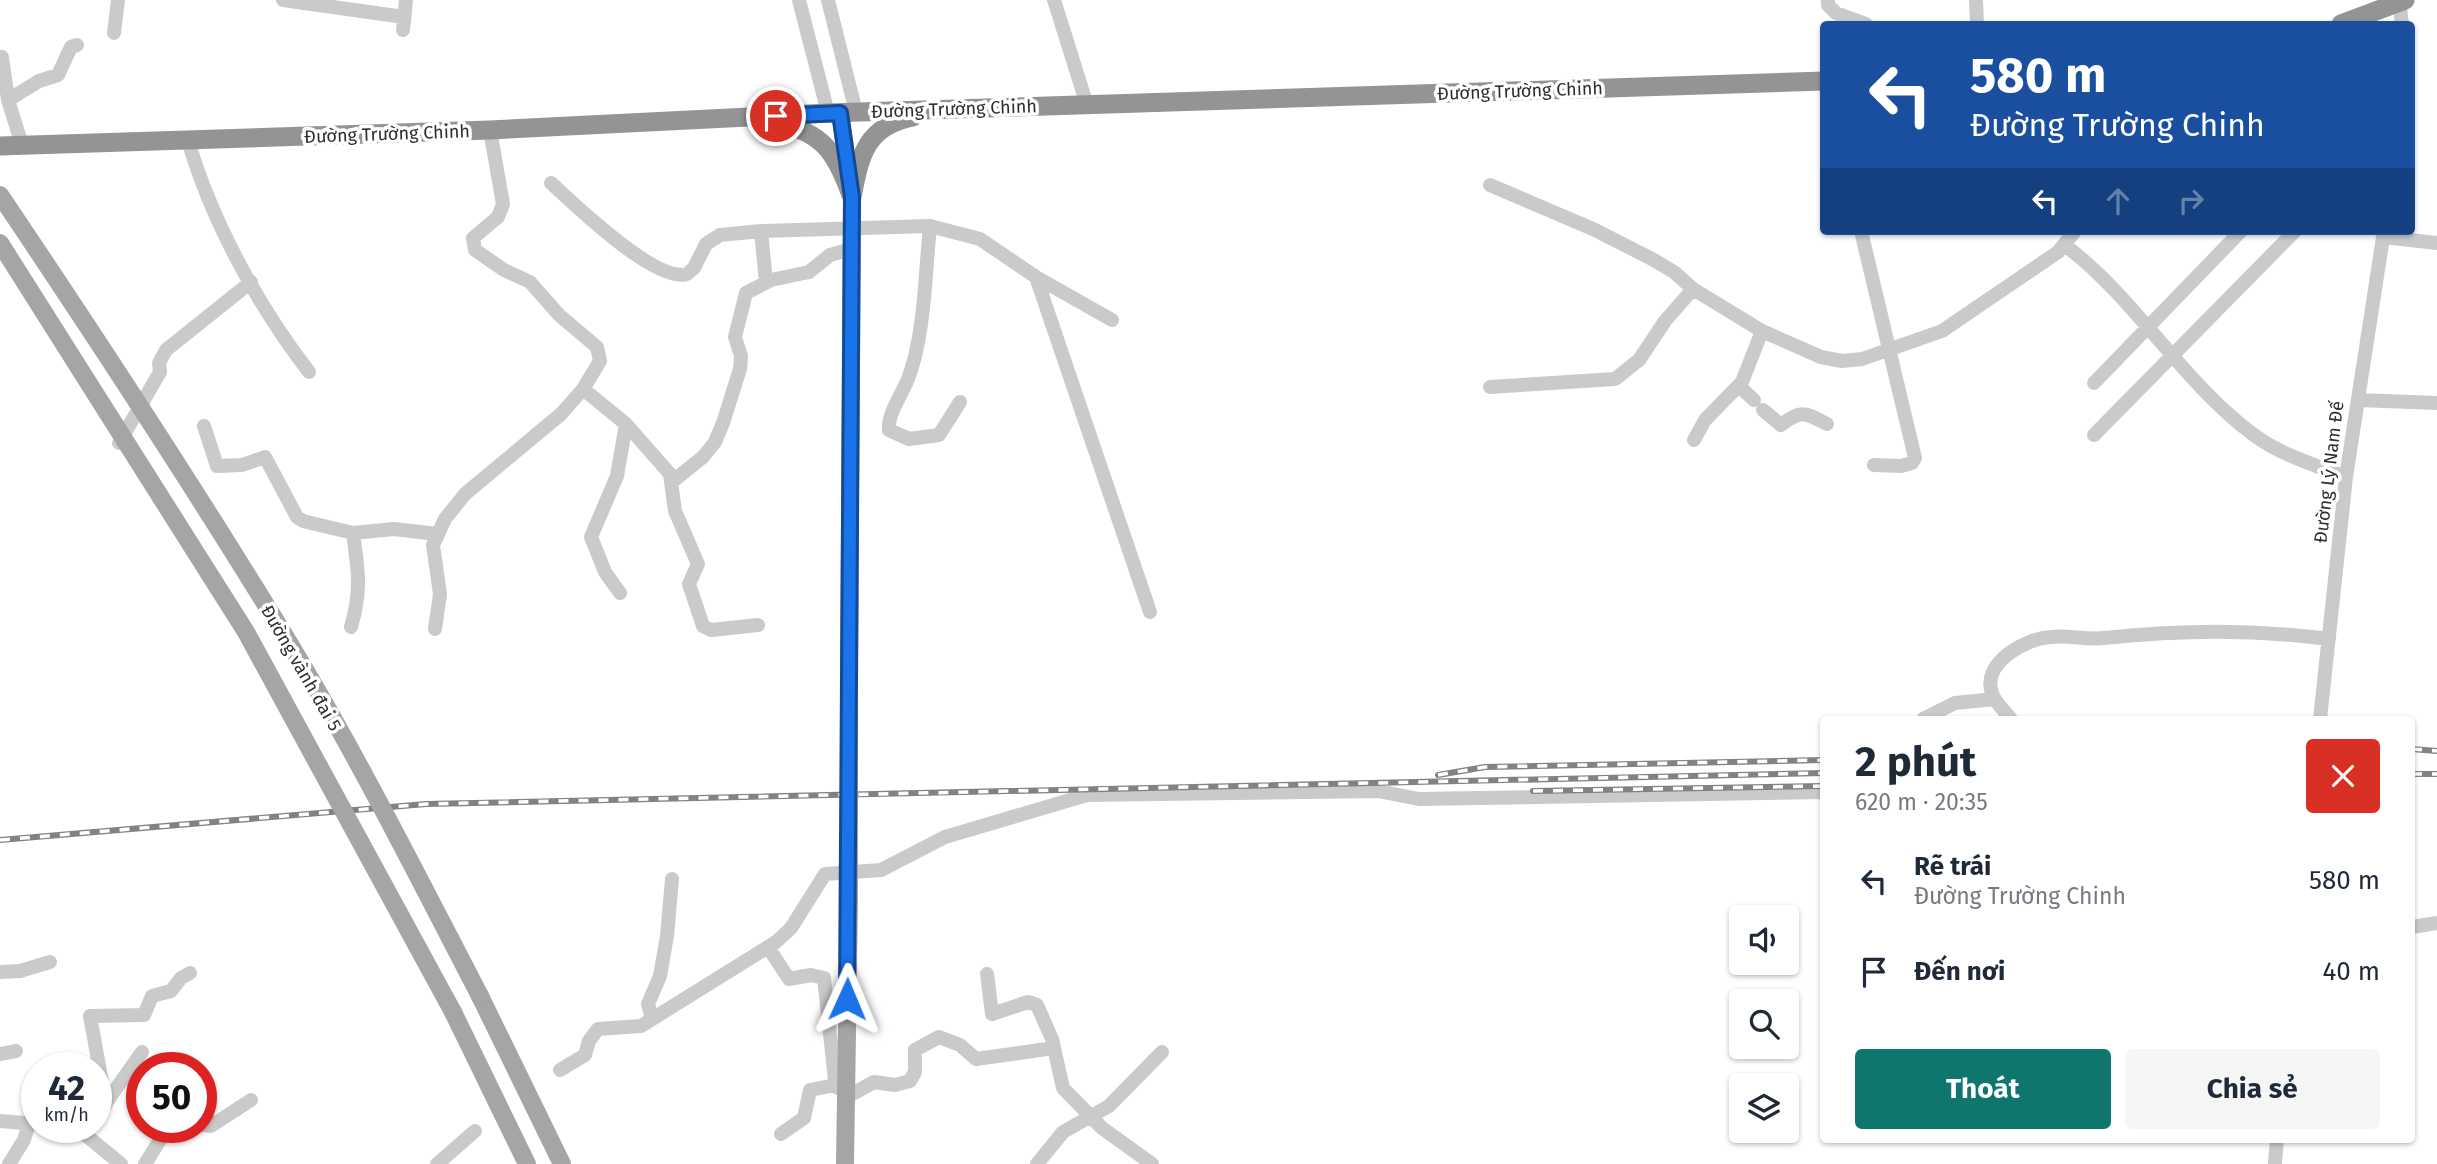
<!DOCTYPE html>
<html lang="vi">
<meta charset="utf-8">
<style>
:root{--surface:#fff;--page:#f6f6f7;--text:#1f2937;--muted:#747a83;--accent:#0f766e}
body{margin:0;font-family:"Fira Sans",sans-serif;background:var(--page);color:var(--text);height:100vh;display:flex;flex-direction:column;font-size:26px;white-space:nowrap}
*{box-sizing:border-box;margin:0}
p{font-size:23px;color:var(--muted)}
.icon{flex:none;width:38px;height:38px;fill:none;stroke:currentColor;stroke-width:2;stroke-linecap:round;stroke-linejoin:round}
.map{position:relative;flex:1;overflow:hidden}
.drawer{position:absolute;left:1820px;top:716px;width:595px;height:427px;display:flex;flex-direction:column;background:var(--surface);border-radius:7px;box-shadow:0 2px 5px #0004}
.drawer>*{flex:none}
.banner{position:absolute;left:1820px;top:21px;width:595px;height:214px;border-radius:7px;box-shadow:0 2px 5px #0004;background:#1a4fa0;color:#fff;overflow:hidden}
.controls{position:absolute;left:1729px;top:905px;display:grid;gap:14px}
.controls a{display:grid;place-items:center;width:70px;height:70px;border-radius:7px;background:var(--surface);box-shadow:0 2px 5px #0004;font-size:35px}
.speed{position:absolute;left:21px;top:1052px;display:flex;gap:14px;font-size:35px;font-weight:700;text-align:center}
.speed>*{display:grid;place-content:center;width:91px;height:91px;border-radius:50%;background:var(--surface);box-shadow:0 2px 5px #0004;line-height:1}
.speed small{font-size:18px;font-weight:400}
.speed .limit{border:10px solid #d22;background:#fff;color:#111}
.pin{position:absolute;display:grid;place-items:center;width:60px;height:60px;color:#fff;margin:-30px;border:4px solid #fff;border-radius:50%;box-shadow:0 2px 7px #0007}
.me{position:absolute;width:77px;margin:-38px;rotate:1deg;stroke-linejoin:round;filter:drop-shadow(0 0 5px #0008)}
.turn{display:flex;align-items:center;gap:24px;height:147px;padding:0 35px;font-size:32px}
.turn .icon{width:91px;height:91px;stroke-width:2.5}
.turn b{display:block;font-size:49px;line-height:60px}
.lanes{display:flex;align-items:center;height:66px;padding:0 35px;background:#0003;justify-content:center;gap:35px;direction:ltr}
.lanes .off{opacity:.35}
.round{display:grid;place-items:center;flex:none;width:74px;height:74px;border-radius:7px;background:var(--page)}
.headline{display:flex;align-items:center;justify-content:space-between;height:119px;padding:0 35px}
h1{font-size:42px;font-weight:700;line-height:52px}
.cta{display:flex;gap:14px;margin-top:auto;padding:14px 35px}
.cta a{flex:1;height:80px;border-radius:7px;background:var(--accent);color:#fff;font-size:28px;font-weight:700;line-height:80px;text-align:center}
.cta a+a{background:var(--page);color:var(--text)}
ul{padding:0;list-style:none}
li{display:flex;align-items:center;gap:21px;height:91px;padding:0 35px}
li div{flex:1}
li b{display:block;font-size:26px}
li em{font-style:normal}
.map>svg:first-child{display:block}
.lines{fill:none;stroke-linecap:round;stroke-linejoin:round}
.minor{stroke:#cacaca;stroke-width:14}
.major{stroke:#a5a5a5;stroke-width:18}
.highway{stroke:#949494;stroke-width:19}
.rail-casing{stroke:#828282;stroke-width:6}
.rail{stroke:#fff;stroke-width:3.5;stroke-dasharray:10;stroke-linecap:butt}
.major-bridge{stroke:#a5a5a5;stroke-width:18}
.route-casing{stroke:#114b97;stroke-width:18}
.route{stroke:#1a73e8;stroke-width:12}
.labels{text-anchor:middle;stroke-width:7;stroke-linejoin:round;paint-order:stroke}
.street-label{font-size:18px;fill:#2d2d2d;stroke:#fff}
</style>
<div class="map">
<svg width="2437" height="1164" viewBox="0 0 2437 1164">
<rect width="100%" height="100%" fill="#fff"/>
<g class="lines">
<path class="minor" d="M283 0 404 17
M799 0 828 113
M828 0 856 112
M1054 0 1087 105
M1828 0V5L1836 13 1866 24
M1976 0 1977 24
M2399 0 2402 24
M403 30 406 0
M114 33 118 0
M2 57 8 100 22 145
M8 100 39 81 58 75 71 47 77 45
M188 140C211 220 258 306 309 372
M551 183C575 205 655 283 687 274L694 268 706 244 720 235 761 231 930 226 980 239 1036 277 1112 320
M1490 185 1593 229 1652 259 1674 272 1693 289 1762 331 1821 357 1842 361 1862 359 1942 331 2058 252 2075 231
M930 226C925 273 925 335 908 379 902 394 887 415 889 430L909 439 939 435 960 402
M761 231 766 282
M1861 231 1915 458 1912 463 1901 466 1874 465
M2383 237 2437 243
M2066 246C2137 300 2182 382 2254 435 2281 455 2315 465 2346 477
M1036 277 1150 612
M2094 383 2241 231
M1739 386 1754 400
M1490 387 1615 379 1639 360 1665 321 1693 289
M583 389 626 424 670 474 675 511 698 564 689 584 703 626 711 630 758 625
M2358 400 2437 403
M1763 410 1781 425C1802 409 1805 413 1827 424
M204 426 217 466 242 465 265 457 297 517 303 521 353 533 394 529 437 534
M2094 435 2295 231
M1694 440 1705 420 1742 382 1762 331
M119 443 160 372 159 363 166 350 251 282
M673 481 703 457 715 442 723 423 740 369 741 356 735 337 746 293 771 280 809 272 830 255 851 249
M620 593 605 572 591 537 617 476 626 424
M351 627C362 590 358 570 353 533
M435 629 440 594 433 545 445 519 465 494 561 414 583 389 600 361 597 347 559 315 530 282 504 270 475 250 473 238 498 217 503 204 490 130
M1923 719 1955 703 1995 699
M2011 719C2005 711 1995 703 1992 693 1981 663 2026 638 2051 637 2068 635 2086 640 2104 638 2182 630 2251 629 2329 639
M2320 719 2346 477 2384 231
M2412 927 2437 923
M768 947 789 979 811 975 824 978 835 1080 838 1088 842 1087
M0 972 20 971 50 962
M987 974 992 1014 1028 1002 1037 1005 1052 1039 1063 1088 1102 1128 1152 1164
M652 1019 648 1004 660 976 667 936 672 879
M0 1054 16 1051
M560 1070 585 1055 589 1041 598 1029 641 1026 776 942 791 928 825 874 881 870 945 837 1087 795 1378 791 1419 799 1824 792
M845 1098 874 1082 895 1085 910 1081 915 1072V1050L939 1037 960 1045 976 1059 1054 1048
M106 1104 90 1016 144 1015 152 996 171 991 181 978 190 973
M96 1117 142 1052
M0 1121 37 1124
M201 1125 211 1126 251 1100
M63 1127 83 1133 121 1164
M781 1134 804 1118 810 1090 835 1085
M9 1164 24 1140 29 1123
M145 1164 168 1127
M437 1164 475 1131
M1037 1164 1063 1132 1109 1106 1162 1052
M2275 1164 2277 1139"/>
<path class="major" d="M840 113 852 197 849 686
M480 996 562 1164
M453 1012 527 1164
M845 1164 849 900"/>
<path class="highway" d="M2341 24 2405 0
M775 121C822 133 835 150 851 195
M0 146 490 130 828 113 1824 81
M852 197C860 155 866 126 913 117"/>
<defs>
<path id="rail" d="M2412 749 2437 751
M2412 774H2437
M1438 775 1485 767 1824 760
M1533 791 1824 786
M0 840 426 804 1824 773"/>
</defs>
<use href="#rail" class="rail-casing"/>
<use href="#rail" class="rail"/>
<path class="major-bridge" d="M0 195C95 336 188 478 277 623 351 743 415 871 480 996
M0 243 246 632 453 1012
M849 900V686"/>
</g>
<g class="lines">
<defs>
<path id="route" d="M776 116 840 113 852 197 847 999"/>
</defs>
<use href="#route" class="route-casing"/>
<use href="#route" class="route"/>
</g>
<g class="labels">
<g class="street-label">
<text transform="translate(1520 91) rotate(-2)" y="6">Đường Trường Chinh</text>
<text transform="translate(954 109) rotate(-2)" y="6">Đường Trường Chinh</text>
<text transform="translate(387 134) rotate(-2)" y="6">Đường Trường Chinh</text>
<text transform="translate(2329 472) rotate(-83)" y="6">Đường Lý Nam Đế</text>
<text transform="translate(301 668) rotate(60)" y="6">Đường vành đai 5</text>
</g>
</g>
</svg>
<div class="controls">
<a><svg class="icon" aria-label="sound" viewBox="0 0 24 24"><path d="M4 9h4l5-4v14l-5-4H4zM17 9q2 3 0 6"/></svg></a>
<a><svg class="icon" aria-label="search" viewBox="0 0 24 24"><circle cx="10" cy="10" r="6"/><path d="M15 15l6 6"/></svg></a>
<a><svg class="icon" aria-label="layers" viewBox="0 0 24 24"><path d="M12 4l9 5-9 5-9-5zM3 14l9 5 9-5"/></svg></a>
</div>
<div class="speed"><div>42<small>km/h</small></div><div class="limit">50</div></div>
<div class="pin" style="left:776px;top:116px;background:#d93025"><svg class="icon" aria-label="arrive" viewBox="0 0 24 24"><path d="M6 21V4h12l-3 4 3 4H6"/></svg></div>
<svg class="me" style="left:847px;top:999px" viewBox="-20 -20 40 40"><path d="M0-17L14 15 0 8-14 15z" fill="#1a73e8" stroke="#fff" stroke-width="4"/></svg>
<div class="banner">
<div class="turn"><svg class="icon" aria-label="left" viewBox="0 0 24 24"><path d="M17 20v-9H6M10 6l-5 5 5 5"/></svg><div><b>580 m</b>Đường Trường Chinh</div></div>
<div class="lanes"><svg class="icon" aria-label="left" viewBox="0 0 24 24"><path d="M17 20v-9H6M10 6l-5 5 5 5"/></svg><svg class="icon off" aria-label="ahead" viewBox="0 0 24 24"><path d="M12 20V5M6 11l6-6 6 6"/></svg><svg class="icon off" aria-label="right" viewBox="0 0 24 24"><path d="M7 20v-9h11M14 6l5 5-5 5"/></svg></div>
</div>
<section class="drawer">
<div class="headline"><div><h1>2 phút</h1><p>620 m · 20:35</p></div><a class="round" style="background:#d93025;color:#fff"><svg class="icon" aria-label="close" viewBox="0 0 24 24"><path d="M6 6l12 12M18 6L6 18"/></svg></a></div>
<ul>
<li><svg class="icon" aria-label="left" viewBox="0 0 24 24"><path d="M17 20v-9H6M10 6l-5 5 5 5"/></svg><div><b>Rẽ trái</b><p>Đường Trường Chinh</p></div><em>580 m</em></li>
<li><svg class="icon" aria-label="arrive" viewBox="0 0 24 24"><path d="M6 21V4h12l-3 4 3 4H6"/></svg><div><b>Đến nơi</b></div><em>40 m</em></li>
</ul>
<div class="cta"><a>Thoát</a><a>Chia sẻ</a></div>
</section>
</div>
